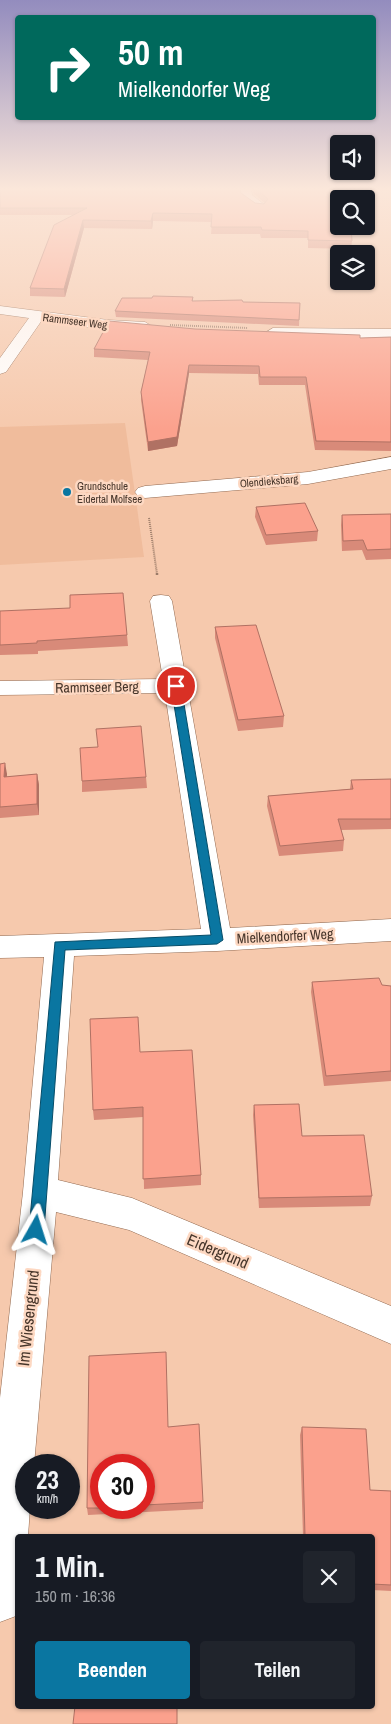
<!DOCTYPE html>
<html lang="de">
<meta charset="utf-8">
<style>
:root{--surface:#171b24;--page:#20242c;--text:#f1f3f6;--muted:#9ea1a6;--accent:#0a76a1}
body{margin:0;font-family:"Archivo Narrow",sans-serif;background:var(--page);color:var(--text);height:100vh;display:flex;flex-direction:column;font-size:19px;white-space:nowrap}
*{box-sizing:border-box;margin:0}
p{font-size:16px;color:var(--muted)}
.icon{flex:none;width:28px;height:28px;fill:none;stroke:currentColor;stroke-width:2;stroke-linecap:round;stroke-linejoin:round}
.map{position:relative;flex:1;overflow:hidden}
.sheet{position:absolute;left:15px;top:1534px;width:360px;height:175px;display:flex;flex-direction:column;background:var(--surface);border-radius:5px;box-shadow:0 1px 4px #0004}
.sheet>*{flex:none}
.guide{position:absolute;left:15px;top:15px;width:361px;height:105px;border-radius:5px;box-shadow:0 1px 4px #0004;background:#00695c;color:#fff;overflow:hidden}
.controls{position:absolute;left:330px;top:135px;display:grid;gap:10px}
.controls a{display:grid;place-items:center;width:45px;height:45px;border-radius:5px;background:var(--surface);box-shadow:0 1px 4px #0004;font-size:25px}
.speed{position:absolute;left:15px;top:1454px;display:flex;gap:10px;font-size:25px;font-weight:700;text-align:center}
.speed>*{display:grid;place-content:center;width:65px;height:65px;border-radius:50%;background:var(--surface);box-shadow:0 1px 4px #0004;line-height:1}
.speed small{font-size:12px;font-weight:400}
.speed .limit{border:8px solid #d22;background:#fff;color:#111}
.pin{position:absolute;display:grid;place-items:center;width:42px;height:42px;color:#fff;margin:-21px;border:2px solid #fff;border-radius:50%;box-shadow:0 1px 5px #0007}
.me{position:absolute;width:55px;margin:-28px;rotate:6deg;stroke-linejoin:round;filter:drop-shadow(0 0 4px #0008)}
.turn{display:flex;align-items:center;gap:18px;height:105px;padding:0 20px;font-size:22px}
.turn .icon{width:65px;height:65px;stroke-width:2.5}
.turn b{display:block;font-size:35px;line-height:42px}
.round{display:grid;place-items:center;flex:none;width:52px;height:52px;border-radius:5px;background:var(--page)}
.head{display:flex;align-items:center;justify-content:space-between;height:85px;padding:0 20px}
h1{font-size:30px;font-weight:800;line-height:38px}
.action{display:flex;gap:10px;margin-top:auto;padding:10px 20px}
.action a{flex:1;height:58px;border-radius:5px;background:var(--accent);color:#fff;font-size:20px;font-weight:800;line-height:58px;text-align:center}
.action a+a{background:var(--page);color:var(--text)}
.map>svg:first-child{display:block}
.built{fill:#f0bc9c}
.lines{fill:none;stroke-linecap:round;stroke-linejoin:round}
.minor-casing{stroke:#926a51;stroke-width:1}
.path-far1{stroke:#9a7b68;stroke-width:2;stroke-dasharray:1 1;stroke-linecap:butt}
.path{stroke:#9a7b68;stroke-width:2.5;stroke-dasharray:2 2;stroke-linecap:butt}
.minor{fill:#fff;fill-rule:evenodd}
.wall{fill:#d88a79;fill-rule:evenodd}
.shaded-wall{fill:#b07163}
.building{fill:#fba18d;stroke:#b07163}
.route{fill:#0a76a1;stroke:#064d69}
.poi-dot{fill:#0a76a1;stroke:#fdd8c2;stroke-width:2}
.labels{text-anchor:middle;stroke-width:5;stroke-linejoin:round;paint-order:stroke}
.far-street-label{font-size:11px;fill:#46352a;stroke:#fdd8c2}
.far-poi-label{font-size:11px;fill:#46352a;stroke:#fdd8c2;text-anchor:start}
.street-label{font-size:14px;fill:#46352a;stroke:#fdd8c2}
.near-street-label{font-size:16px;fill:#46352a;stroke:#fdd8c2}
</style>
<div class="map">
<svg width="391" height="1724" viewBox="0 0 391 1724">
<rect width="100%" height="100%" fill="#f6c9ad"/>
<path class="built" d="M125 423 144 557 0 565V427Z"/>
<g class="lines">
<defs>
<path id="minor" d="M239 188H251L252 195 266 206 264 209H256L242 199Z
M0 306 108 320 145 322 153 327C145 339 59 323 42 320L6 372 0 374V358L29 318 0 314Z
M273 328 391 329V339L268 336 265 333Z
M391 457V469L308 484 145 498 138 496 135 492 138 488 145 486 308 472Z
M161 595 169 596 172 601 230 928 391 919V941L217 951 74 956 58 1180 132 1198 391 1306V1344L129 1230 56 1212 34 1465H26V1508H30L28 1536H18V1611L16 1616 0 1622V1398L23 1192 44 957 0 958V936L201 929 165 693 0 695V681L163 679 150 601 153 596Z"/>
</defs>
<use href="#minor" class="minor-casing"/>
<path class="path-far1" d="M170 325 248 328
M107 494 117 493
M149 518 157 574"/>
<path class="path" d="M157 573V576"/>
<use href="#minor" class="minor"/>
</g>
<path class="wall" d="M0 188 241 193 255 203 264 204 265 203 254 194 252 188H347L352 241 351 249 308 248V238H261L260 234H211L212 222 153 221 152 229 84 228 65 297 30 296V288L73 215H0Z
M193 297V301L300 303 299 326 116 317 115 311 152 298Z
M195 329 360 338 391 337V451L315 450 305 385H259L258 374 189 373 177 446 148 451 141 400V392L148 360 94 357V349Z
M256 507 318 531 317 541 266 545 255 517Z
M391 514V559L366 560 362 550 342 551 341 525 342 515Z
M0 611 127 635 128 646 38 651V654L0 655Z
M215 627 284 716 283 727 238 731 215 638Z
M0 764 7 774V777L37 774 39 785V815L0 818Z
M146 777 147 788 82 792V781Z
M391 779V829L341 830 344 840 343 851 279 856 267 806 268 796 350 789 351 780Z
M312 982 391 986V1081L324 1086 311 992Z
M140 1052 201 1175V1185L144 1189 143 1117 94 1120 93 1110Z
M254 1105 302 1136 372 1196 370 1206 259 1208 253 1115Z
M168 1427 203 1502V1509L88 1515 87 1508ZM144 1465V1508H101Z
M302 1427 370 1490 391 1491V1591L372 1590V1536H303L300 1435Z"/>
<path class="shaded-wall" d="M153 213V221L152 229 151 221Z
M83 220 84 228 65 297 64 289Z
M189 365V373L177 446 148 451V442Z
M5 763 7 774 6 788 4 777Z
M37 774 39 785V815L37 804Z"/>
<path class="building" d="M0 188H240L241 193 255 203 264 204 268 199 255 188H347L348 199H339V226H351L352 241 308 240V231L262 230 261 227H211L212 214 153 213 151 221 83 220 64 289 30 288 54 225 87 208H0Z
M153 296 193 297 192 301 242 300 243 302 300 303 299 320 115 311 122 298H152Z
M109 321 195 329 360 335V338L391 337V442L316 441 306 377H260L259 366 189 365 177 437 148 442 141 392 150 352 94 349Z
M305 503 318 531 266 535 256 507Z
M391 514V549L367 550 363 540 343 541 342 515Z
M123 593 127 635 37 641V643L0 645V611L70 608V595Z
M256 625 284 716 238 720 215 627Z
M141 726 146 777 82 781 80 748 98 747 96 729Z
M5 763 4 777 37 774V804L0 807V764Z
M391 779V819H338L344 840 280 846 268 796 353 789 351 780Z
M379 978 382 985 391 986V1071L326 1076 312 982Z
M138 1017 140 1052 192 1050 201 1175 143 1179V1107L93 1110 90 1019Z
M299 1104 302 1136 364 1135 372 1196 259 1198 254 1105Z
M166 1352 168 1427 199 1424 203 1502 144 1505V1465H101V1508H104H87L89 1356Z
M302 1427 366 1429 370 1490 391 1491V1585L372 1584V1536H305Z
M75 1706H177V1724H73Z"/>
<linearGradient id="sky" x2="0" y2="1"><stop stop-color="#938cbe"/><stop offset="0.44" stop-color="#fbe7da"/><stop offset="1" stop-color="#fbe7da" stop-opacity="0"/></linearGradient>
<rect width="391" height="429" fill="url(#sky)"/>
<path class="route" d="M176 683 181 686 223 940 217 944 65 950 44 1230 42 1235 36 1237 31 1235 29 1230 55 942 211 935 171 686Z"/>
<circle class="poi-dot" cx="67" cy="492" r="5"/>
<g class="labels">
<g class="far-street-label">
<text transform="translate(75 321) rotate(7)" y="4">Rammseer Weg</text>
<text transform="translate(269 481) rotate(-5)" y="4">Olendieksbarg</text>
</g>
<g class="far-poi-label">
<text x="77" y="490">Grundschule<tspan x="77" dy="13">Eidertal Molfsee</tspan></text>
</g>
<g class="street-label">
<text transform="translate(97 687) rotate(-1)" y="5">Rammseer Berg</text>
<text transform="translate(285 936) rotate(-3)" y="5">Mielkendorfer Weg</text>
</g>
<g class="near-street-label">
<text transform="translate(218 1251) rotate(23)" y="6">Eidergrund</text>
<text transform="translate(28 1318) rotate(-84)" y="6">Im Wiesengrund</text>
</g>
</g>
</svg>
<div class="controls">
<a><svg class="icon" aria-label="sound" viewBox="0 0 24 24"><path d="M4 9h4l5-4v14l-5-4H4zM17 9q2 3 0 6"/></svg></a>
<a><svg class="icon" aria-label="search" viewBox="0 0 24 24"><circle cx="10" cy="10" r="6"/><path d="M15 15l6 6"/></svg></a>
<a><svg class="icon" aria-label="layers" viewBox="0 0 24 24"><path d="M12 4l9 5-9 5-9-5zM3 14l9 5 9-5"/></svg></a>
</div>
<div class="speed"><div>23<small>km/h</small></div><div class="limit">30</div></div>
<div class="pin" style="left:176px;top:686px;background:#d93025"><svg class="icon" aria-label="arrive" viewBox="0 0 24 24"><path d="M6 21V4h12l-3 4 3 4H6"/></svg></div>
<svg class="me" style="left:36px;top:1230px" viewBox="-20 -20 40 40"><path d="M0-17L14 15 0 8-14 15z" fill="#0a76a1" stroke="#fff" stroke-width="4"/></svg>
<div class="guide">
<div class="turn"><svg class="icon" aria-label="right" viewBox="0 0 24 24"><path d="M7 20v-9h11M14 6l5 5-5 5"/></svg><div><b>50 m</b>Mielkendorfer Weg</div></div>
</div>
<section class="sheet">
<div class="head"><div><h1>1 Min.</h1><p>150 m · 16:36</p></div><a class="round"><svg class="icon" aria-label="close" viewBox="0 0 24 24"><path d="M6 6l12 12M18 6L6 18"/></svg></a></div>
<div class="action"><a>Beenden</a><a>Teilen</a></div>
</section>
</div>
